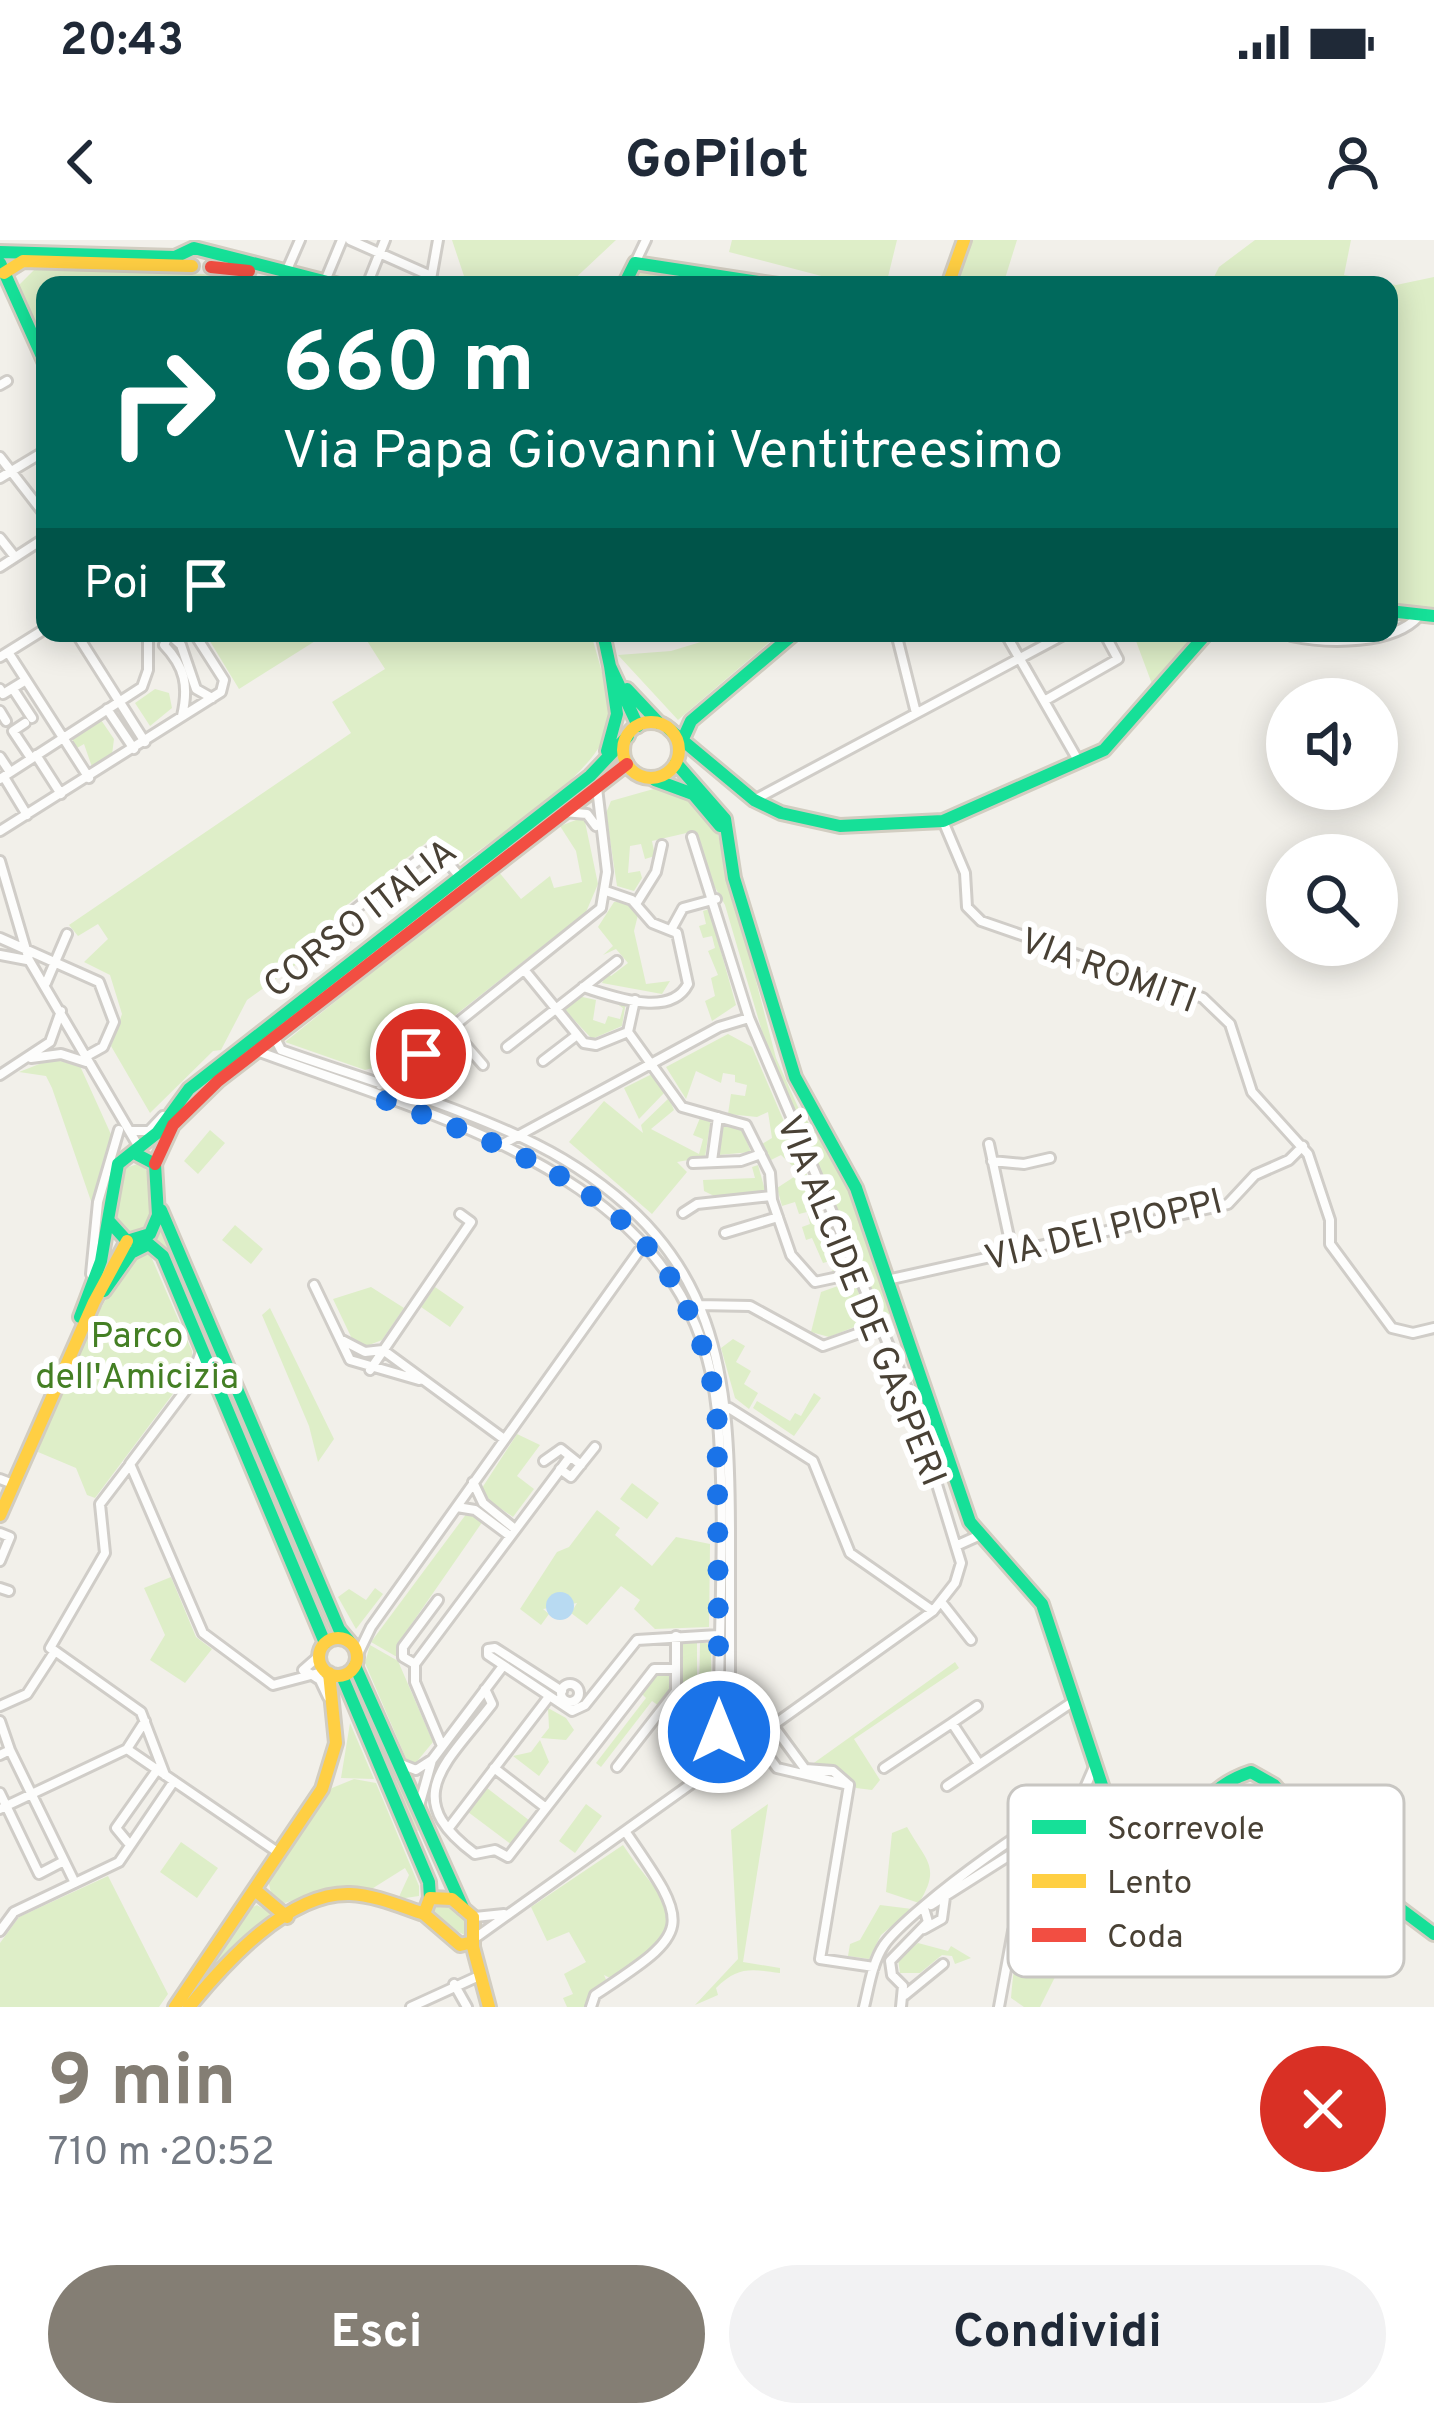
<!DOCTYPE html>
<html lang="it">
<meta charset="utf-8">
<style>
:root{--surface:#fff;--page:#f2f2f3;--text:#1f2937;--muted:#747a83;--accent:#847e74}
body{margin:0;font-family:Overpass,sans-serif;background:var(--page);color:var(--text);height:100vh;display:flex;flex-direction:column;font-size:45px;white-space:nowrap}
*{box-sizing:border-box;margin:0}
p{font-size:39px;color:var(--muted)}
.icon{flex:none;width:66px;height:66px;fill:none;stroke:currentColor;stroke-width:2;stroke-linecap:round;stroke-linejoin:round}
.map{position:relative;height:1767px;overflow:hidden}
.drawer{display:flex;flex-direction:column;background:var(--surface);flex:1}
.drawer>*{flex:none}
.hud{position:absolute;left:36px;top:36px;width:1362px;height:366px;border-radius:24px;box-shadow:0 6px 30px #0003;background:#00695c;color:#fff;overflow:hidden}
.tools{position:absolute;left:1266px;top:438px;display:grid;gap:24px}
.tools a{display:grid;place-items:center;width:132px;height:132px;border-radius:50%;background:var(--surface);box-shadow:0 6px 30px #0003;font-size:60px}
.pin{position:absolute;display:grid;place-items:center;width:102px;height:102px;color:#fff;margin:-51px;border:6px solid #fff;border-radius:50%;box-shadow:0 3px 12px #0007}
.me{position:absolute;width:132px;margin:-66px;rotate:0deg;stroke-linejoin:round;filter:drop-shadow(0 0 9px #0008)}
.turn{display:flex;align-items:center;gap:42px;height:252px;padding:0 48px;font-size:54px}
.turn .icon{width:156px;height:156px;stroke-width:2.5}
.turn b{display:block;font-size:84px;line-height:102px}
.then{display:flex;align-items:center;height:114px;padding:0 48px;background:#0003;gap:24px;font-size:45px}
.round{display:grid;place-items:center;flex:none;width:126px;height:126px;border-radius:63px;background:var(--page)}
.headline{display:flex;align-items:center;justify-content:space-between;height:204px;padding:0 48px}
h1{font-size:72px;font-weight:700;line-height:90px;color:var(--accent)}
.primary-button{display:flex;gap:24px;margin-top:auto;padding:24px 48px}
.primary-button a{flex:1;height:138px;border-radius:72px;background:var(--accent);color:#fff;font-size:48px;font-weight:700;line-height:138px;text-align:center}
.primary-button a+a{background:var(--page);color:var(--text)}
.status{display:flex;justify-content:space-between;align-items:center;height:84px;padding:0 60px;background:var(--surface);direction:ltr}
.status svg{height:33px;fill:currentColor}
header{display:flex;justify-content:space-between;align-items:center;height:156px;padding:0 48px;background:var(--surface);font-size:54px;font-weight:700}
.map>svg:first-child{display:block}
.green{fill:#deeec8}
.water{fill:#b8daf2}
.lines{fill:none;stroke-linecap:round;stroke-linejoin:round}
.street-casing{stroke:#d0cdc8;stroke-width:14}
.fast-casing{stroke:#d2cdc1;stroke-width:18}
.slow-casing{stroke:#d2cdc1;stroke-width:18}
.jam-casing{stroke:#d2cdc1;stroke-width:18}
.street{stroke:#fdfdfc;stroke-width:8}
.fast{stroke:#16e098;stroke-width:12}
.slow{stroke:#ffcf43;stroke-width:12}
.jam{stroke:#f24e42;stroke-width:12}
.route{stroke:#1a73e8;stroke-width:21;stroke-dasharray:0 37.8}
.labels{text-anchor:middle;stroke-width:12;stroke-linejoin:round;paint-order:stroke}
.street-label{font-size:36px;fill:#494135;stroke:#fff}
.park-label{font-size:36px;fill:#447f24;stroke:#fff}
.key{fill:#fff;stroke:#c8c6c2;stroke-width:3}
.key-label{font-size:33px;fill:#494135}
</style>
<div class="status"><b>20:43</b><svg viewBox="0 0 49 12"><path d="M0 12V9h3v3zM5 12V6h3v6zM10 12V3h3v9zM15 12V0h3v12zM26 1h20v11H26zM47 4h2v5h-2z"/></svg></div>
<header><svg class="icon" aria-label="back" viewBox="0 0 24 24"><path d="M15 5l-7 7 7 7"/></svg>GoPilot<svg class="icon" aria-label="person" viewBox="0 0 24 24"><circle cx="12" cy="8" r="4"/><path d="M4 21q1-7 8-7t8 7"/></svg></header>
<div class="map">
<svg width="1434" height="1767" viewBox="0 0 1434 1767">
<rect width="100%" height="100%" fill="#f2f0ea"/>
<path class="green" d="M452 0H616L568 45H467Z
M732 0H897L886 45H856L729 12Z
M972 0H1017L1003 45H957Z
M1255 0H1351L1344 35 1396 45 1434 37V371L1389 367V45H1210L1219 27Z
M36 28 204 34 276 45H45V112L15 49Z
M640 29 722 45H632Z
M205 393H328L239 449Z
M362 393H591C598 421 612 456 608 485 601 533 498 595 460 624L436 595 338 672 343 674 333 698 247 760 221 810 213 811 150 873 111 806 122 774 110 735 84 722 108 699 98 684 78 696 69 685 351 493 332 462 385 429Z
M704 393H780L678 480 618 415 671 411 704 401Z
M1133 393H1197L1152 444Z
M155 449 169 453 172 468 150 486 135 463Z
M101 480 114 499 112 515 92 527 84 504 77 508 72 499Z
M657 548 686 556 716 587 776 818 798 867 847 940 892 1073 883 1076 766 805 725 665 708 635 695 591 652 601 655 616 645 619 641 604 630 606 628 633 640 631 642 638 634 651 617 646 606 573 611 561Z
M584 577 598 644 586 672 396 822 365 830 285 802 498 631 521 659 550 636 554 648 582 642 576 611 560 586Z
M624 661 638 675 634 691 646 744 670 741 662 754 602 743 607 733 611 736 628 723 616 709 603 715 613 706 598 687 614 662Z
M709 669 736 765 712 781 705 761 715 756 711 738 718 735 708 711 715 708 712 696 703 698 699 686 706 684 703 671Z
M578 756 596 760 593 780 605 784 608 776 620 779 623 768 606 756 626 762 622 786 592 799 563 768Z
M728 794 752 807 847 1028 833 1033 830 1021 823 1023 812 998 806 1000 802 987 810 984 807 972 799 974 795 962 782 966 777 948 800 933 781 915 771 920 762 904 772 898 768 872 757 877 728 874 731 854 745 856 747 845 735 842V835L723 833 721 843 696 831 686 859 666 827Z
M52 819 80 826 114 901 92 964 52 848 46 836 19 832Z
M654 833 665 852 639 879 624 848Z
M669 858 674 870 651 889 699 914 703 899 693 895 700 878 711 879 705 917 677 922 687 932 652 974 569 902 604 861 643 893 641 885Z
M722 883 741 887 751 912 718 915Z
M210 890 225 903 198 934 184 921Z
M140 923 151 936 150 983 129 996 114 984 123 929Z
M758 925 765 950 718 958 704 951 703 940 755 938 752 927Z
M161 985 336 1390 330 1393 169 1015 155 997Z
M235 985 263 1009 251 1024 222 1000Z
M150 1014 192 1111 193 1127 95 1258 87 1255 76 1228 38 1212C52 1176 112 1014 150 1014Z
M855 1040 867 1082 829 1097 811 1092 821 1052Z
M371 1047 404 1068 382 1100 364 1107 354 1103 333 1059Z
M435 1047 464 1067 450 1087 421 1067Z
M270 1068 334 1199 318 1222 309 1186 262 1075Z
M733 1099 745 1106 736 1122 751 1131 744 1144 758 1153 749 1169 735 1158 721 1108Z
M814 1153 821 1158 794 1196 753 1168 757 1161 790 1181 795 1173 801 1176Z
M517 1194 540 1205 517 1236 534 1249 513 1277 487 1259 482 1248Z
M632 1243 659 1263 647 1279 620 1259Z
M597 1270 620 1288 615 1295 652 1326 676 1297 710 1304 709 1387 655 1389 634 1369 640 1360 621 1346 587 1385 571 1373 577 1363 543 1369 549 1374 541 1385 520 1369 557 1312 569 1307Z
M467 1273 483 1281 397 1405V1417L371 1402Z
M171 1337 196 1397 212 1409 185 1443 150 1420 165 1395 144 1348Z
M375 1348 383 1354 356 1389 338 1357 349 1349 366 1360Z
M700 1402 711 1404 712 1501 689 1481 705 1460 699 1455Z
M682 1403H697V1455L691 1451 685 1458 681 1454Z
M370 1405 398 1421 433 1502 414 1525 408 1523 365 1423Z
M955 1422 959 1428 854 1499 880 1540 872 1550 856 1548 836 1527 805 1525 779 1491 783 1488 811 1525Z
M656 1433H671V1450L659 1466 652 1461 601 1527 596 1523 646 1458 641 1453Z
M353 1436 420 1590 413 1592 349 1439Z
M548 1468 566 1478 574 1490 566 1500 541 1498 549 1488Z
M350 1483 374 1539 341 1538Z
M693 1489 708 1501 682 1535 667 1523Z
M540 1500 549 1522 539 1536 513 1516 531 1512Z
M354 1539 376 1543 419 1646V1656L398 1659 409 1635 405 1628 370 1650 322 1651 285 1663 272 1658 268 1639 332 1548Z
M487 1548 530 1581 512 1605 468 1572Z
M586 1564 602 1576 575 1613 559 1601Z
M768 1564 743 1722 780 1728V1733C751 1729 738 1726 716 1748L718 1755 695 1765 738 1719 731 1590Z
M907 1587C927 1622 941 1627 919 1663L886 1652 892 1593Z
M181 1602 218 1628 197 1658 160 1632Z
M1081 1604 1091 1613C1094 1639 1099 1675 1083 1698L1078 1691 1040 1767H1024L1011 1758C1018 1678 1023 1693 1079 1644Z
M623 1605C668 1674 707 1675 612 1739L604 1735 607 1742 590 1754 585 1767H567L563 1758 573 1754 564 1734 586 1722 569 1692 547 1701 531 1667Z
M108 1636 168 1754 159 1767H0V1703L19 1677Z
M440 1662 472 1683 470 1698 433 1678 432 1666Z
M257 1665 269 1672 271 1684 180 1767 247 1670Z
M880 1665 912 1669 881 1695 869 1719 848 1716 850 1704 860 1700Z
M918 1703 948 1711 951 1706 971 1718 955 1724 952 1716 942 1715 920 1733H900L898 1719Z"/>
<path class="water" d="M546 1366a14 14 0 1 1 28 0a14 14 0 1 1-28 0Z"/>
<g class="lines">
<defs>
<path id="street" d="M350 0 431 36
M635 23 646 0
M286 32 300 0
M325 41 342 0
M367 45 385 0
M430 45 438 0
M0 145 7 141
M0 217 45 275
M0 238 45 211
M0 298 15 317
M0 327 45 298
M76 393 145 502
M896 393 916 473
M1005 393 1079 522
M1291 396C1328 404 1393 405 1419 376
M8 412 89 538
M0 417 45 389
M0 449 3 454 26 440
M13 449 32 478
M1044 461 1118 419 1104 393
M107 469 134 509
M0 471 6 481
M182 476C189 446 185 427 164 405L169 394 181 405 196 449 212 458
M25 483 13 491 31 518
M36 515 61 554
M0 517 10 532
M4 537 27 575
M0 539 142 447 148 430V393
M754 560 1067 393
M564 572 587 574 596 586
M943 581 965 633 967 667 981 681 1203 758 1230 784 1252 852 1308 914 1330 980V1004L1392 1088 1413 1093 1434 1088
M0 591 221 452 224 440 194 393
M692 597 749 778
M0 621 29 720 140 909
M636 664 656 632 662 605
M672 688 683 668 716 659
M0 698 99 742 114 782 103 807 85 817
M346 698 349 674 435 607 460 637
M0 715 27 720
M526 732 584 803 596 805 628 792 682 867 746 885 770 933 772 960 791 1015 815 1042 857 1033
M46 743 67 694
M583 747C612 756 670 779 688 744L677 693 652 683 632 660 606 651
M452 789 483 825
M628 792 635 760
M275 798 281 810C368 841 485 873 563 919 720 1013 730 1132 730 1298 730 1362 730 1426 730 1490L739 1510
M507 807 617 721
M257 811C442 880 693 936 717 1171 727 1276 718 1386 719 1492L726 1521
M31 818 61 814 86 822
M543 821 577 795
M0 835 50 802 61 771
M380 845 601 668 607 632 597 548
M131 891H149L163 876
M989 904 1012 1011
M712 921 718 877
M992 921 1024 924 1050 918
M693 923 741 921 761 914
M683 973 697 964 771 956
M725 993 778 977
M91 1034 98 962 119 890
M887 1040 1228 964 1255 935 1289 920 1303 906
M314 1045 350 1120 419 1140
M698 1065 750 1066 823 1106 879 1086
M340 1099 365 1112 383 1110 504 1199
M201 1112 188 1147 130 1224 203 1393 273 1445 326 1431
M370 1130 471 982 460 974
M729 1168 813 1221 850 1313 933 1371
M544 1221 561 1209 581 1225
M560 1229 571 1237 595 1207
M0 1239 13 1244
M473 1242 483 1263 515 1289
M457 1267 475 1270 510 1296
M0 1293 10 1297 0 1321
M958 1305 978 1296
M0 1348 9 1351
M942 1363 971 1400
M55 1411 141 1472 165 1535
M356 1418 371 1387 644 1004
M415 1424 403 1417V1407L438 1360
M303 1430 319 1416
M309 1433 320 1440 328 1457
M561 1453a9 9 0 1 1 18 0a9 9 0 1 1-18 0Z
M485 1449 492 1464C447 1523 398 1557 475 1614L495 1610 508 1617 654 1429H676
M562 1451 495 1408 488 1409V1415L572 1471 585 1465 637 1400 718 1395
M0 1466 27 1454 55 1411 50 1408 105 1313 100 1264 129 1226
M0 1481 10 1510
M145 1481 127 1509 279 1613
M952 1483 977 1466
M772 1484 805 1529 833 1531 849 1545 820 1719 874 1727
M755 1498 777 1528 849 1545
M442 1506 415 1442V1424L569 1218
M0 1515 10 1510 75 1643
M401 1524 416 1530 430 1521
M617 1527 676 1451V1396
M494 1528 546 1568
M884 1528 952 1483 979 1524
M947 1546 1074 1461
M0 1553 39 1634 64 1621
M1081 1557 1094 1527
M419 1566 432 1520 503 1426
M0 1569 127 1509
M448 1589 548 1458
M130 1605 116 1588 157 1530
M931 1665 1105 1555
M475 1677 504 1674
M924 1689 942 1679 945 1657
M0 1691 14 1672 119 1622 174 1541
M478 1696 933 1371 955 1343 961 1323 909 1153 749 778 719 787 501 905
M454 1744 467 1767
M905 1755 943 1724
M411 1767 479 1736
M591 1767 595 1755C694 1690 692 1688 625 1591
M864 1767C869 1747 872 1723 884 1705 908 1670 1064 1555 1104 1550
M901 1767 903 1746 892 1735 890 1721 928 1682 924 1668
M999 1767 1013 1691 1068 1635 1086 1568"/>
<path id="fast" d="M0 12 175 17 194 8 339 45
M0 23 45 123
M624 45 635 23 778 45
M1389 371 1434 376
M603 393 610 426 638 486
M627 449 659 483
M669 489 754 560 781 573 840 586 943 581 1104 510 1207 393
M682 501 691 481 795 393
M607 511 617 474 610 426
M676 523 725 579 734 638 795 837 856 948 970 1282 1042 1364 1137 1651 1156 1665 1170 1659C1180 1603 1190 1552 1251 1532L1274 1545 1346 1628 1434 1694
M655 540 693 554 720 586
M136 914 155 924 158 975 150 994 127 1001 108 980 118 924 157 893 189 849 590 536 628 496
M161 970 339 1389 349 1401
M143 999 163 1016 325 1403
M104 1051 131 1013 147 1005
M80 1077 101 1021 108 980
M355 1426 463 1668
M342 1436 429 1642 430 1658"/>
<path id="slow" d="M4 33 23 21 192 26
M948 45 964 0
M623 510a28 28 0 1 1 56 0a28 28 0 1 1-56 0Z
M0 1275 94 1062 127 1001
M319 1417a19 19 0 1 1 38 0a19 19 0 1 1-38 0Z
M255 1650 287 1677
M473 1702 460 1705 424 1674 430 1658 452 1659 473 1677V1707L489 1767
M175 1767 322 1549 336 1503 329 1433
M189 1767C225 1723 288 1652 350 1654 375 1655 400 1666 424 1674"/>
<path id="jam" d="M211 27 249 31
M155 924 173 885 218 841 627 524"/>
</defs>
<use href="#street" class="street-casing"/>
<use href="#fast" class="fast-casing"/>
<use href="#slow" class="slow-casing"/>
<use href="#jam" class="jam-casing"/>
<use href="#street" class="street"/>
<use href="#fast" class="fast"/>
<use href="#slow" class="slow"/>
<use href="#jam" class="jam"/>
</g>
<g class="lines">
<path class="route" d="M421 814 380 845 375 856C544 922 684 964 717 1169L719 1492"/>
</g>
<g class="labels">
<g class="street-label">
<text transform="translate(359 677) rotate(-38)" y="13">CORSO ITALIA</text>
<text transform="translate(1109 729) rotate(20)" y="13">VIA ROMITI</text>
<text transform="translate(1103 988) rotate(-14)" y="13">VIA DEI PIOPPI</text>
<text transform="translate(863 1060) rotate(68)" y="13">VIA ALCIDE DE GASPERI</text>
</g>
<g class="park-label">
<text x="137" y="1107">Parco<tspan x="137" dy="41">dell'Amicizia</tspan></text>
</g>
</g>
<rect x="1008" y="1545" width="396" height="192" rx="18" class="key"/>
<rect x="1032" y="1580" width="54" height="14" fill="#16e098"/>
<rect x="1032" y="1634" width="54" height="14" fill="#ffcf43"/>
<rect x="1032" y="1688" width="54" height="14" fill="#f24e42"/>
<g class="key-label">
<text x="1107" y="1599">Scorrevole</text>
<text x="1107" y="1653">Lento</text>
<text x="1107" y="1707">Coda</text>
</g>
</svg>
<div class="tools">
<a><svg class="icon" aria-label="sound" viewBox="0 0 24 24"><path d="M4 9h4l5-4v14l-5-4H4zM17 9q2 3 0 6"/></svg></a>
<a><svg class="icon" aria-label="search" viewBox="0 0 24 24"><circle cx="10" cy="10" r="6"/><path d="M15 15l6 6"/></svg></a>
</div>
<div class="pin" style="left:421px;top:814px;background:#d93025"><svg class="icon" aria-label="arrive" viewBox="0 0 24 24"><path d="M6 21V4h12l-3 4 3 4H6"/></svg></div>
<svg class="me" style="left:719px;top:1492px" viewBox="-20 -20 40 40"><circle r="17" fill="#1a73e8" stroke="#fff" stroke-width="3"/><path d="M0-11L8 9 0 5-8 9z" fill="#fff"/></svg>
<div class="hud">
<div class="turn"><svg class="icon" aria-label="right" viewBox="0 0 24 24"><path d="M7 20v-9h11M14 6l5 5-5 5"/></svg><div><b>660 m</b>Via Papa Giovanni Ventitreesimo</div></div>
<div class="then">Poi<svg class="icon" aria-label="arrive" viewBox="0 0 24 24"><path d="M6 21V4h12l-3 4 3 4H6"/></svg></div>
</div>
</div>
<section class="drawer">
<div class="headline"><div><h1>9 min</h1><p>710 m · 20:52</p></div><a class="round" style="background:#d93025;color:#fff"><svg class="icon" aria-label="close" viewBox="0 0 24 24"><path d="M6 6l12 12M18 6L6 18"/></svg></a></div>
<div class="primary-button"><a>Esci</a><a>Condividi</a></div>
</section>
